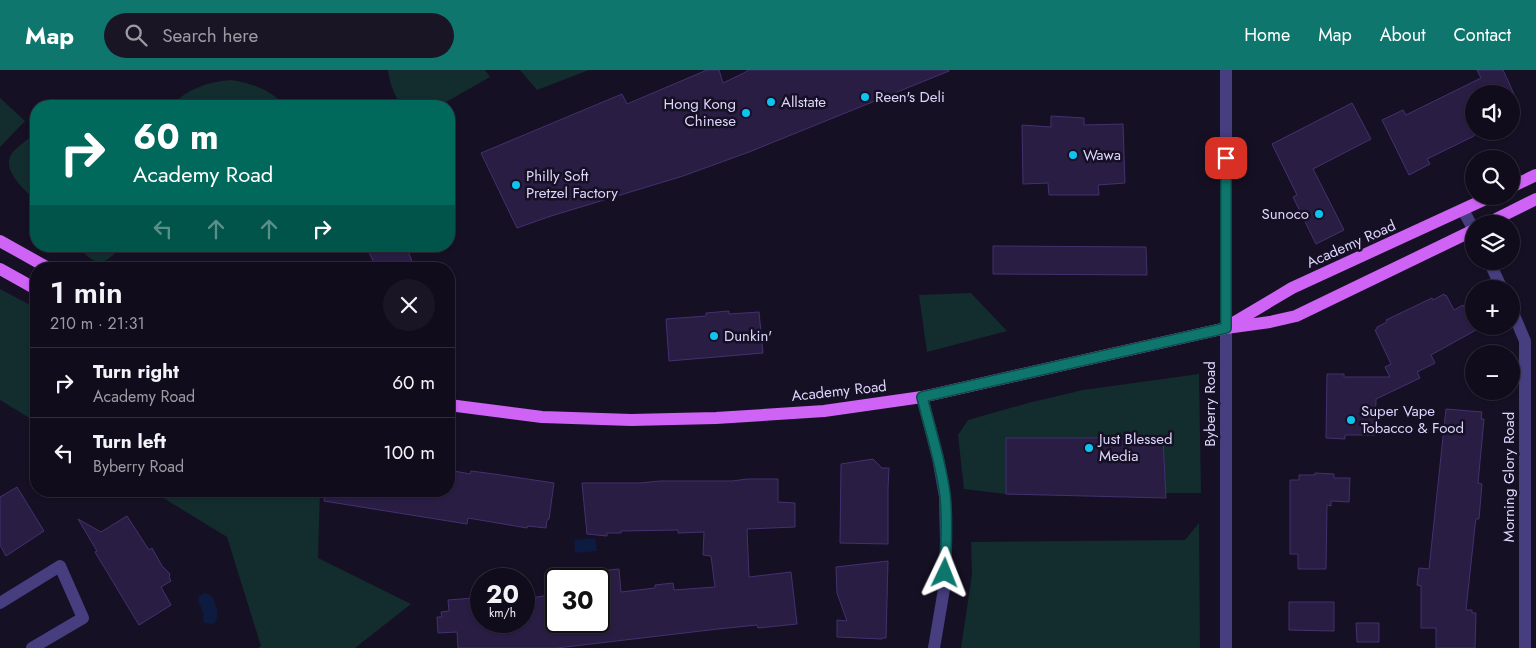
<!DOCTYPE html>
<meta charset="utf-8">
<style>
:root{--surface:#100c1b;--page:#191524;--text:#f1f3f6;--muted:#9c9ba3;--line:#302c3a;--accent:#0f766e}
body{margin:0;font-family:Jost,sans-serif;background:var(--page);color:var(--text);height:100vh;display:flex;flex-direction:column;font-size:19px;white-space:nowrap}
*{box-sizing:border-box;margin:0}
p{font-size:16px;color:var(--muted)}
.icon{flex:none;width:28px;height:28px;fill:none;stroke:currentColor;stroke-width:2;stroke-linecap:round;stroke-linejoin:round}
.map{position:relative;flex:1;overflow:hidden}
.drawer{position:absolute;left:30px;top:192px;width:425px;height:235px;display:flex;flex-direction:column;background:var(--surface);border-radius:20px;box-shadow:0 1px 4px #0004,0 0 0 1px var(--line)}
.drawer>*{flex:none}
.hud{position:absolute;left:30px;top:30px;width:425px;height:152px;border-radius:20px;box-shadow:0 1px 4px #0004,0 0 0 1px var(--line);background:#00695c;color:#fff;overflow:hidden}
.buttons{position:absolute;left:1465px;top:15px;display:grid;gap:10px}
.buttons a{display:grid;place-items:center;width:55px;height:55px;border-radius:50%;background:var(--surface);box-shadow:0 1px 4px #0004,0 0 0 1px var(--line);font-size:25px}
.speed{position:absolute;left:470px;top:498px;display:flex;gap:10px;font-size:25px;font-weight:700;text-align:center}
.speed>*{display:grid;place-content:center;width:65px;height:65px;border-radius:50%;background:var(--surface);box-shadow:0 1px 4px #0004,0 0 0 1px var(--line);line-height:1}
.speed small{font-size:12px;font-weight:400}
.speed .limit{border:2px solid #111;border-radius:8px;background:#fff;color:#111}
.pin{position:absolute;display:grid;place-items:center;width:42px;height:42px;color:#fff;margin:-21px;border-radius:10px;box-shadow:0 2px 8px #0006}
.me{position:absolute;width:55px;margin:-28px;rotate:2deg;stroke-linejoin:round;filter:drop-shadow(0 0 4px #0008)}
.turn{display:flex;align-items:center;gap:18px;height:105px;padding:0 20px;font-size:22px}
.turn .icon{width:65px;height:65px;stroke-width:2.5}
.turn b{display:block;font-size:35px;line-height:42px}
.lanes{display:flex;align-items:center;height:48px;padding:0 20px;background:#0003;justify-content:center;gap:25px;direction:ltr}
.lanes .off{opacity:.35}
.round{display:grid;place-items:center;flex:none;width:52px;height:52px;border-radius:26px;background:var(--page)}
.head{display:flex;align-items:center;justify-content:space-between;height:85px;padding:0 20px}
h1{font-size:30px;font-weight:600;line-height:38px}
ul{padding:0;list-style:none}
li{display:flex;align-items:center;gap:15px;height:70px;padding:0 20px;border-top:1px solid var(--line)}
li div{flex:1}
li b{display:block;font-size:19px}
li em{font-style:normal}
header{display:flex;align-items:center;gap:30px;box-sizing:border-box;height:70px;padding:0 25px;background:var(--accent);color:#fff}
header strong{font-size:24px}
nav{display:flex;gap:28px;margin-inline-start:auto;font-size:18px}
.search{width:350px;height:45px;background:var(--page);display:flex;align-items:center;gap:12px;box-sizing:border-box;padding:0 18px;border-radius:28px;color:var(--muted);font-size:19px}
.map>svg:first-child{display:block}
.green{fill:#132c2e}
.water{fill:#0d1b40}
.building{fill:#291d44;stroke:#43316f}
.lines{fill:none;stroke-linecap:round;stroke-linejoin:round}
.minor{stroke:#473e80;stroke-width:12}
.major{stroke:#ce63f6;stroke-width:12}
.route-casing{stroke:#0a4d48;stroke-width:12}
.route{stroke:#0f766e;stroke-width:9}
.poi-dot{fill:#0ec3f0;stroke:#161024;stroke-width:2}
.labels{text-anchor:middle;stroke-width:5;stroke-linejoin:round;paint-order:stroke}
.poi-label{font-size:15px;fill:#ded6fd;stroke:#161024;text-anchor:start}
.street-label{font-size:15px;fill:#ded6fd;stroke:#161024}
</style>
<header>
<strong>Map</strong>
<div class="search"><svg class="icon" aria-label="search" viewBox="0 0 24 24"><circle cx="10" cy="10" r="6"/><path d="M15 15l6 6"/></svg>Search here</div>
<nav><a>Home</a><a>Map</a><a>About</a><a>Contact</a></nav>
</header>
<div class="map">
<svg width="1536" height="578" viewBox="0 0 1536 578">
<rect width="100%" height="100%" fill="#161024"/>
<path class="green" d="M388 0H485L490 7 439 36H403C394 26 390 14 388 0Z
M520 0H589L537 20Z
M230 10C253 13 270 20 286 36H171C187 19 207 12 230 10Z
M0 28 25 51 0 77Z
M36 62V132C26 120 0 101 12 83 19 75 29 69 36 62Z
M77 176H123C102 196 98 198 77 176Z
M0 219 36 238V352L0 330Z
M971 223 1007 261 927 282 919 225Z
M1199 304 1201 423H1166L1163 368H1006V424L964 419 958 365 968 350 1028 333 1083 320Z
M152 421H320L318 488 411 534 355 578H258L261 576 227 467Z
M1199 453 1200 578H961L972 504 971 472 1185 470Z"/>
<path class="water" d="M595 468 597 481 575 483 574 470Z
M205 523 212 526C216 537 221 544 214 554L205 553 203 551C203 550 204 544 203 543 202 535 191 528 205 523Z"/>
<path class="building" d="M707 0H719L723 13 744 3 748 0H949V1L749 82 683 106 551 146 517 158 481 83 622 24 627 34Z
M1477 0H1503L1514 24H1474V66L1427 89 1430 94 1409 105 1382 50 1403 40 1406 45 1481 8Z
M1352 33 1371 69 1313 99 1344 160 1316 174 1293 127 1297 125 1272 74Z
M1051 46 1084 48V55L1123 54 1125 113 1098 115 1099 125H1049L1048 113 1023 114 1022 55 1051 57Z
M366 176H406L415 199H377Z
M993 176 1146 177 1147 205 993 204Z
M1444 224 1445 226 1446 225 1454 240 1463 235 1476 260 1431 285 1435 293 1417 302 1420 308 1376 329 1375 365H1345V369L1326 368 1327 304H1344V307H1390L1385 297 1391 294 1375 260 1377 259V257L1387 252 1386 250 1432 228 1433 230Z
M729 241V244L759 242 763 283 669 291 666 249 706 246V243Z
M1446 339 1482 342 1481 349H1484L1478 413 1482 414 1479 449H1476L1475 456 1466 540H1472V543H1476L1475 578H1436V558H1421V516L1417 515 1419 498 1429 499Z
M1006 368H1163L1166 428 1006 424Z
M873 389 882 398H889L888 418V474L840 473 841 394Z
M449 400 470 404 471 401 494 404 554 413 549 449 547 450 546 458 528 456 527 458 468 448 467 454 324 431 325 421H449Z
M1315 403 1334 404V408H1350L1349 432 1331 431V436L1327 435 1326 499H1298V484H1290V410H1299V405H1315Z
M747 409H778V432L795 433V457L747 459 749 507 791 502 797 554 758 558 757 555 718 559 557 578H458L457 562 438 563 437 547H442L441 542 449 541 448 530 474 528 475 535 481 534V551H524V529L556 524V551H599V501L619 499 621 522 655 518V515L673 513 674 520 715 517 711 486 703 485 704 462 678 463V460L621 461V463H607V466L587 464 582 413H640L660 411H732Z
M17 417 44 461 6 486 0 475V427Z
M127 446 149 480 152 478 162 496 170 504 169 507 171 511 161 517 171 535 139 555 95 482 97 481 78 449 101 462Z
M888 491 886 568H883L882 569 837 567V550L847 551 837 523 836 497Z
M1289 532H1334V561L1289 560Z
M1356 553H1379V572H1357Z"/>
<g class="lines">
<path class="minor" d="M1463 140 1474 160
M1489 191 1502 219
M1511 238 1525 271V578
M922 327 938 388 945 427 946 471 944 519 934 578
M0 533 60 496 83 548 32 578
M1226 578V0"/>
<path class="major" d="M1511 117 1536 105
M1486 154 1536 129
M0 171 50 199
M0 199 36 219
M1230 255 1292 218 1492 126
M449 335 542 347 631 350 716 348 824 341 922 327 1226 258 1270 252 1296 246 1474 160"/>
</g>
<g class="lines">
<defs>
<path id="route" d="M945 503C946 478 948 451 945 425 941 392 930 359 922 327L1226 258V88"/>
</defs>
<use href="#route" class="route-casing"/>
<use href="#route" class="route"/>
</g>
<g class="poi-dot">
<circle cx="865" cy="27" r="5"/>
<circle cx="771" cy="32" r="5"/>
<circle cx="746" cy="43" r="5"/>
<circle cx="1073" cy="85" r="5"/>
<circle cx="516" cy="115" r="5"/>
<circle cx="1319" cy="144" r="5"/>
<circle cx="714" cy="266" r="5"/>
<circle cx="1351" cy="350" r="5"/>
<circle cx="1089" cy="378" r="5"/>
</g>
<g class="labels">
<g class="poi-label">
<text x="875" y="32">Reen's Deli</text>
<text x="781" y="37">Allstate</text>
<text x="736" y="39" text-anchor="end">Hong Kong<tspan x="736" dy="17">Chinese</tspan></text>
<text x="1083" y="90">Wawa</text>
<text x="526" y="111">Philly Soft<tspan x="526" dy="17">Pretzel Factory</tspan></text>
<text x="1309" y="149" text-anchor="end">Sunoco</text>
<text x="724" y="271">Dunkin'</text>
<text x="1361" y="346">Super Vape<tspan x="1361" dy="17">Tobacco &amp; Food</tspan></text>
<text x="1099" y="374">Just Blessed<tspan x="1099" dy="17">Media</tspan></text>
</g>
<g class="street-label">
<text transform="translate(1351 174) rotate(-24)" y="5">Academy Road</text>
<text transform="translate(839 321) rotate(-6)" y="5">Academy Road</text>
<text transform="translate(1210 334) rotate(-90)" y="5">Byberry Road</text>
<text transform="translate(1509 407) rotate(-90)" y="5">Morning Glory Road</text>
</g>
</g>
</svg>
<div class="buttons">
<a><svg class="icon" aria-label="sound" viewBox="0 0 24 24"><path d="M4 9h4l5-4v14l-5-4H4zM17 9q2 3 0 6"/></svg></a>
<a><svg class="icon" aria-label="search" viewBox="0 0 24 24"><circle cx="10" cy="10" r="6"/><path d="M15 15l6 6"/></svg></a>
<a><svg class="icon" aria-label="layers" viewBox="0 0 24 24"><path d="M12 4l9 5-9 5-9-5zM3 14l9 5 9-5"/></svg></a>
<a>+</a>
<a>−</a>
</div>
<div class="speed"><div>20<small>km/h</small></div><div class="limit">30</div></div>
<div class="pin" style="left:1226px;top:88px;background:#d93025"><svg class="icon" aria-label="arrive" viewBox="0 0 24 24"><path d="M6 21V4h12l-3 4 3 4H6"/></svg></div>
<svg class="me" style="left:945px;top:503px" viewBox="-20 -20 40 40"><path d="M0-17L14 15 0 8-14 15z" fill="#0f766e" stroke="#fff" stroke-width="4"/></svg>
<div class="hud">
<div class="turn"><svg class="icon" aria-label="right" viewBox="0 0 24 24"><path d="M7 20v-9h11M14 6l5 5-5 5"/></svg><div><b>60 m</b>Academy Road</div></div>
<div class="lanes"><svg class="icon off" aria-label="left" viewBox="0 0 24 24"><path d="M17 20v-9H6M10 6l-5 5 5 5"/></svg><svg class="icon off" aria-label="ahead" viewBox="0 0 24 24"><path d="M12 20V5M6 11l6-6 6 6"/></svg><svg class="icon off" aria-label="ahead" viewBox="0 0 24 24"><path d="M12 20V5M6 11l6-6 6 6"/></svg><svg class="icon" aria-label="right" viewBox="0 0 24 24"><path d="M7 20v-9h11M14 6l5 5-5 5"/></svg></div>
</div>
<section class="drawer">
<div class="head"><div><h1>1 min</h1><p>210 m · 21:31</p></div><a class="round"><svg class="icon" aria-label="close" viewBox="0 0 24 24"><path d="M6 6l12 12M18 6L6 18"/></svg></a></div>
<ul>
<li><svg class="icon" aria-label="right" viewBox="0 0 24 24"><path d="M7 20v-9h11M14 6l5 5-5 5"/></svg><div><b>Turn right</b><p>Academy Road</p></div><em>60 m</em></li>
<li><svg class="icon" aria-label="left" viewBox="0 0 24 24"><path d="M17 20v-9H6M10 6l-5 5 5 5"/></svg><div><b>Turn left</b><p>Byberry Road</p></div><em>100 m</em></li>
</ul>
</section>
</div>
